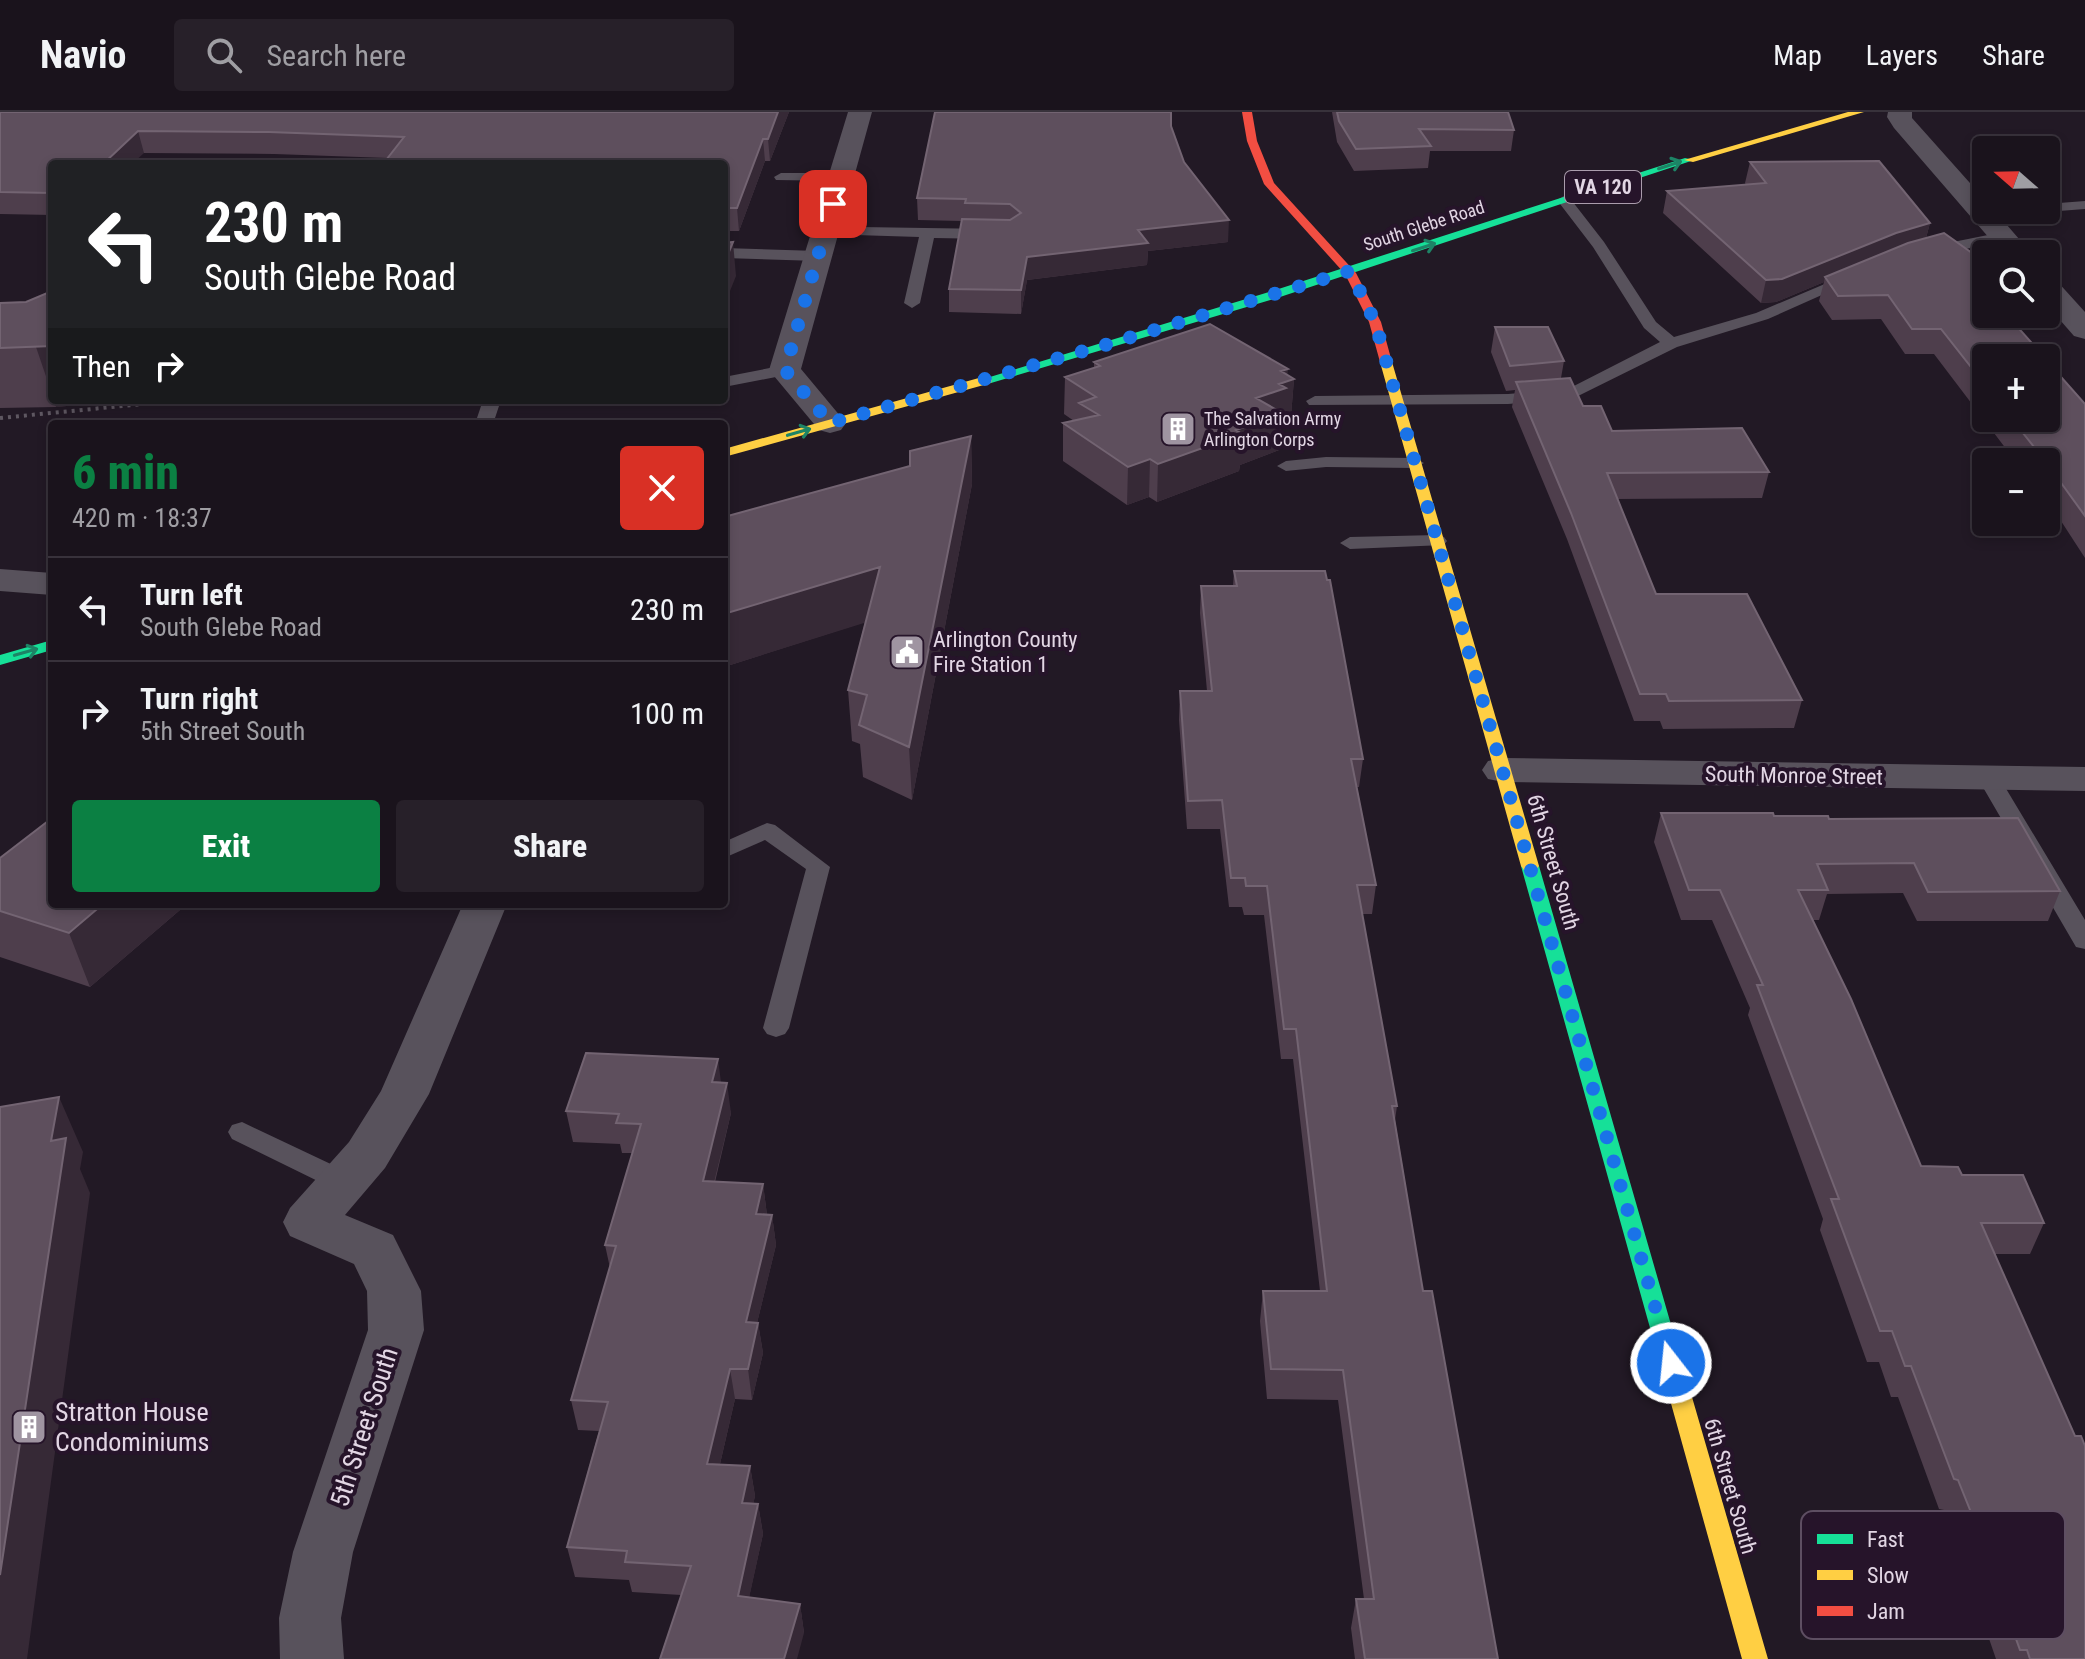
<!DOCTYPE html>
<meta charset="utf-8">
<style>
:root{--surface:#1a131c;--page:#272029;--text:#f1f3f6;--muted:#9f9ea3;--line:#38323b;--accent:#0b8043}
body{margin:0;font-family:"Roboto Condensed",sans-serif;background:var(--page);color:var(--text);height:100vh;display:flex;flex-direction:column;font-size:30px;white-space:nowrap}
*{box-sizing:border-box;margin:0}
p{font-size:26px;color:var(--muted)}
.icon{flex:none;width:44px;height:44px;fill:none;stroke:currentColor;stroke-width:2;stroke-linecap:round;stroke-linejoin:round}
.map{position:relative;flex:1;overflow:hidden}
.side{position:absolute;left:48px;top:308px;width:680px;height:488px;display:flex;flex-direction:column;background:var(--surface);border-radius:8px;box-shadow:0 4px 12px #0003,0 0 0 2px var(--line)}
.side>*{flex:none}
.hud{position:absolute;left:48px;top:48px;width:680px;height:244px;border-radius:8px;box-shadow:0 4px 12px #0003,0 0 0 2px var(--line);background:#202124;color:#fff;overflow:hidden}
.needle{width:52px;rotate:290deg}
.tools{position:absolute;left:1972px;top:24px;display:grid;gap:16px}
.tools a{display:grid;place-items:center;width:88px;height:88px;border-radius:8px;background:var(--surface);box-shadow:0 4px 12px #0003,0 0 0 2px var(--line);font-size:40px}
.pin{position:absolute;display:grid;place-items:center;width:68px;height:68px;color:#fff;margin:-34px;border-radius:16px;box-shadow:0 4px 12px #0006}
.me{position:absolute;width:88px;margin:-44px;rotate:344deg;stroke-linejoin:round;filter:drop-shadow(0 0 6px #0008)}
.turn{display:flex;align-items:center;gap:28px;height:168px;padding:0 24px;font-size:36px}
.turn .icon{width:104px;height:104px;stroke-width:2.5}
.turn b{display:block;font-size:56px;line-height:68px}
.then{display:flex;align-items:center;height:76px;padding:0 24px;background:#0003;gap:16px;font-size:30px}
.round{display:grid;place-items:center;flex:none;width:84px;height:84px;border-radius:8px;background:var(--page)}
.overview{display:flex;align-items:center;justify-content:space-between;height:136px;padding:0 24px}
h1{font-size:48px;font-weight:800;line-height:60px;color:var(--accent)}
.button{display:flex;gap:16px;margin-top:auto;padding:16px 24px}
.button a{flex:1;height:92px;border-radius:8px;background:var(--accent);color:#fff;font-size:32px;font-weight:800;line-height:92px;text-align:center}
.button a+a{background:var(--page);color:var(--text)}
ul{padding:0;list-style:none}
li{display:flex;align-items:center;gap:24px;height:104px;padding:0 24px;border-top:2px solid var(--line)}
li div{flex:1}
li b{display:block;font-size:30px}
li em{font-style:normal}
header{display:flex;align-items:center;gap:48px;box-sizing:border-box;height:112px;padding:0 40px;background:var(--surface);border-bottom:2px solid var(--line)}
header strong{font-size:38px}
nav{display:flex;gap:44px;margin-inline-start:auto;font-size:28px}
.search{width:560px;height:72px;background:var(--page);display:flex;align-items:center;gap:20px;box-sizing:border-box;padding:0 28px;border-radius:8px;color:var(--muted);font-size:30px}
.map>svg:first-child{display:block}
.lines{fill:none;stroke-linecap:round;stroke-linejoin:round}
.path{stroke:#5e5761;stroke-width:4;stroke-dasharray:3 5;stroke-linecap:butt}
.lane{fill:#58525c;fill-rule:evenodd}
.street{fill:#58525c;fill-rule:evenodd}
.fast{fill:#16e098;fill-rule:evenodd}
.slow{fill:#ffcf43;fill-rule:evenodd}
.jam{fill:#f24e42;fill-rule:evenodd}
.wall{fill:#4e3e4c}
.shaded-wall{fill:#362936}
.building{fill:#5e4f5d;stroke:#736472;stroke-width:2}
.oneway{stroke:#1d8466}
.route{stroke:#1a73e8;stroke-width:14;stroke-dasharray:0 25.2}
.labels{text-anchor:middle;stroke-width:8;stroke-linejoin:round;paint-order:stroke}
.far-street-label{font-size:18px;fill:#e2d6e4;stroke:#26142a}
.far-poi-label{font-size:18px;fill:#e2d6e4;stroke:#26142a;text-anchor:start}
.shield{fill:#26142a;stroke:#aa9cac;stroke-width:2}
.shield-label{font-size:20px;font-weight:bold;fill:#e2d6e4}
.poi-label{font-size:22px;fill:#e2d6e4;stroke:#26142a;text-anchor:start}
.street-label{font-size:22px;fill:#e2d6e4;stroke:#26142a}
.near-poi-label{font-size:26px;fill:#e2d6e4;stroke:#26142a;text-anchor:start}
.near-street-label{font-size:26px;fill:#e2d6e4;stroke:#26142a}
.key{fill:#26142a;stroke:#5e4e62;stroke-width:2}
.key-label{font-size:22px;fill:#e2d6e4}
</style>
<header>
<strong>Navio</strong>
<div class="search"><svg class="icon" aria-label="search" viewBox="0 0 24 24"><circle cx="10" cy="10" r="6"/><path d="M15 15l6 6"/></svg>Search here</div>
<nav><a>Map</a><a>Layers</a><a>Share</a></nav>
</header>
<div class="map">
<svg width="2085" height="1547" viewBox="0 0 2085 1547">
<rect width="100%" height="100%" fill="#221925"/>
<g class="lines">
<path class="path" d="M0 306 184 288"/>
<path class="lane" d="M781 61H840L847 65 840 69 776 68 774 65Z
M1564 84 1569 85 1604 130 1656 210 1674 225 1756 201 1846 163 1852 161 1860 166 1768 207 1677 235 1572 287 1508 292 1309 293 1306 289 1315 284 1508 282 1568 277 1660 230 1644 216 1593 135 1557 88Z
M2085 89V97L2046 100 2040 98H2046V92Z
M1986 94V98H2011C2003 105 1981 106 1973 99Z
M860 115 992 117 1000 122 992 127 934 126 920 191 912 196 904 191 919 125 855 123V117Z
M2003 120 2011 125 2008 128 1928 145 1920 140 1928 135Z
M724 136 818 139 826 144 818 149 724 146Z
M785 253 791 254 793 258 791 262 724 275V265Z
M483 288H501L493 312H475Z
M1326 345 1415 346 1424 351 1415 356 1326 355 1286 359 1277 354 1286 349Z
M1437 423 1444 425 1447 429 1444 433 1350 437 1340 431 1350 425Z
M1988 658 1996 660 1999 665 2085 808V837L2076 835 1977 665 1980 660Z
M767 711 775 713 830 755 789 916 785 922 776 925 767 922 763 916 806 757 765 728 724 746V730Z
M242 1010 354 1063 358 1070 354 1077 344 1081 334 1077 232 1027 228 1020 232 1013Z"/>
<path class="street" d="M848 0H872L801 257 846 311 841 318 830 321 819 318 769 258Z
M1888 0H1912V6L1986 89V98H1994L2032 142H2003L1894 16 1887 5Z
M2046 165 2056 168 2085 200V227L2074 224 2046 192Z
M0 457 52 461V483L0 479Z
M1503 646 2085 655V679L1503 670 1488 667 1482 658 1488 649Z
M463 792H507L429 982 385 1056 345 1103 393 1123 421 1179 424 1218 353 1440 341 1506 344 1547H280L279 1506 293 1440 368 1218 367 1179 354 1152 290 1124 283 1110 290 1096 349 1030 381 979Z"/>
<path class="fast" d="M1685 46 1694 48 1277 186 991 271 980 268 1269 180Z
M52 528V538L0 553V543Z
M1530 748 1539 754 1674 1223 1671 1229 1663 1232 1655 1229 1652 1223 1521 754Z"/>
<path class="slow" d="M1848 0H1864L1693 50 1684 48Z
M1386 246 1392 250 1539 754 1536 758H1524L1521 754 1380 250Z
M986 264 992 268 991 271 724 345V337Z
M1663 1214 1671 1217 1674 1223 1768 1547H1742L1652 1223 1655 1217Z"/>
<path class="jam" d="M1242 0H1252L1257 29 1274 71 1356 161 1381 210 1392 250 1390 253 1380 250 1369 210 1345 162 1264 72 1247 29Z"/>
</g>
<path class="wall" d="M0 0H789L770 49H765L739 119H724V52L388 46 274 42 144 41 52 52V103L0 102Z
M1332 0H1508L1514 18 1511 39H1430L1428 56 1354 59 1337 30Z
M1171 14 1184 50 1228 130 1148 139 1147 153 1027 168 1021 202 949 200V177L962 109 918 108 917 86Z
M1750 50 1930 111 1926 126 1986 151V306H2046L2085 292V446L2061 409 2046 389V350H2016L1934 242H1905L1881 207 1832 208 1819 189 1824 170 1776 190 1761 191 1663 101 1667 79 1746 73 1745 71Z
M52 179V288H131L56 295 0 296V191L26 190Z
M1495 215 1564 249 1561 266 1583 294 1612 319 1769 360 1762 386 1617 387 1656 482 1802 588 1794 616 1663 617 1660 609H1634L1567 427 1512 295 1515 278 1506 279 1491 240Z
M1094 250 1288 263 1294 267 1291 304 1283 306V312L1281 313 1279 338 1240 353 1239 359 1157 390 1149 385 1127 393 1063 349V311L1074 309 1064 302 1065 265 1094 256Z
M971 324 972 372 912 688 863 665 860 632 852 629 848 578 865 510 724 555V405L910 354Z
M1234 459 1363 647 1359 675H1357L1376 773 1372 802H1362L1397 994 1395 1008 1423 1179 1498 1547H1355L1351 1516 1356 1487H1364L1338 1288 1267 1287 1260 1209 1263 1179H1320L1293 947H1281L1264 803H1244L1242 795H1229L1220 717H1187L1179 608 1180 579H1207L1200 501 1201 474H1233Z
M1661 701 1829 707 2060 779 2048 809H1917L1903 781 1827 782 1819 808H1812L1921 1054 1962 1063 2044 1111 2030 1142H1993L2085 1547H1996L1985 1515 1987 1511 1944 1398 1939 1397 1898 1285H1891L1879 1250H1867L1820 1118 1823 1107 1748 903 1750 896 1712 808H1681L1654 730Z
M0 746 187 792 90 875 0 845Z
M721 971 731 1001 715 1070 763 1072 767 1103H772L776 1133 757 1211H758L763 1241 752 1288 735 1287 720 1352 750 1354 755 1384 753 1392H758L763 1422 749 1485 800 1492 804 1521 681 1483 632 1480 629 1468 575 1465 567 1435 599 1319 578 1318 571 1288 610 1156 605 1133 632 1041H622L620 1032 573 1030 566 999Z"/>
<path class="shaded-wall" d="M778 0H789L770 49 768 27Z
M138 19 144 41 132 52H103Z
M763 27 765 49 739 119 737 96Z
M1229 108 1228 130 1148 139 1147 153 1027 168 1021 202V178L1027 145 1138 118Z
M1930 111 1924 133 1825 165 1824 170 1776 190 1761 191 1766 168 1896 121Z
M733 130 736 164 728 184 730 198 724 213V152Z
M52 234V282L36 235Z
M1288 257 1287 269 1294 267 1291 304 1283 306V312L1281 313 1279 338 1240 353 1239 359 1157 390 1158 352 1236 318 1256 286 1281 259Z
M54 288H131L56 295Z
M971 324 972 372 912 688 909 635Z
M1150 347 1149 385 1127 393 1128 355Z
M880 455 883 505 724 555V502Z
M103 792H187L90 875 69 821Z
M718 947 722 978 712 970Z
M727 971 731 1001 707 1099 703 1069Z
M59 985 83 1040 80 1057 90 1081 27 1547H0V1463L51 1029Z
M763 1072 767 1103 756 1102Z
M772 1103 776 1133 750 1240 746 1210Z
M758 1211 763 1241 752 1288 748 1257Z
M730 1257 735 1287 713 1382 707 1352Z
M750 1354 755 1384 747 1421 742 1391Z
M758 1392 763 1422 743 1514 738 1484Z
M800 1492 804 1521 797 1547H784Z"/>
<path class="building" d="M0 0H778L768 27H763L737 96H724V52H383L404 25 269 20 138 19 103 52H52V81L0 80Z
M935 0H1171V14L1184 50 1229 108 1138 118 1148 131 1027 145 1021 178 949 177 962 107 1010 108 1021 101 1010 92 965 91 966 87 917 86Z
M1337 0H1508L1514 18 1419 17 1431 34 1356 37 1339 9Z
M1879 49 1930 111 1896 121 1782 167 1766 168 1667 79 1766 71 1750 50Z
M1944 121 1986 151V167H1975L1986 179V202H2006L2045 246H1986V274L1941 217H1912L1888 183 1838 184 1825 165 1908 131Z
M733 130 724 152V131Z
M52 179V234L0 236V191L26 190Z
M1210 212 1288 257 1281 259 1294 267 1279 272 1286 276 1256 286 1282 301 1236 318 1242 322 1158 352 1150 347 1128 355 1063 311 1099 303 1079 291 1096 285 1065 265 1100 254 1094 250Z
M1495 215H1548L1564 249 1510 254Z
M2046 248 2085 292V404L2046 350 2011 306H2046Z
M1570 266 1583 294H1601L1612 319 1742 316 1769 360 1607 361 1656 482H1747L1802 588 1669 589 1666 582H1640L1571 401 1516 270Z
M971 324 909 635 859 613 867 583 848 578 880 455 724 502V405L910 354V339Z
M1234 459H1325L1327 468H1330L1363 647H1351L1376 773H1357L1397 994H1392L1423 1179H1432L1498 1547H1365L1356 1487H1374L1343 1258 1271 1257 1263 1179H1327L1296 917H1284L1267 774H1246L1245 766H1231L1222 688 1188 689 1180 579H1212L1201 474H1237Z
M1661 701H1773L1774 704H1828L1829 707 2018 706 2060 779 1928 780 1914 751 1817 752 1828 778H1798L1851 887 1921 1054 1958 1055 1962 1063H2023L2044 1111H1981L2075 1324H2081L2085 1334V1547H2030L2027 1538H2020L2001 1485H2005L1958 1368 1954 1367 1911 1254H1905L1892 1219H1880L1831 1087H1839L1757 873H1763L1720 778H1689Z
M52 706V792H103L69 821 0 799V746Z
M586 941 718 947 712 970 727 971 703 1069 763 1072 756 1102 772 1103 746 1210 758 1211 748 1257H730L707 1352 750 1354 742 1391 758 1392 738 1484 800 1492 784 1547H660L691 1454 625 1450 627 1439 567 1435 608 1290 571 1288 616 1134 605 1133 641 1012 616 1011 619 1002 566 999Z
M59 985 51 1029 66 1026 0 1463V995Z"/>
<defs><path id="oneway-shaft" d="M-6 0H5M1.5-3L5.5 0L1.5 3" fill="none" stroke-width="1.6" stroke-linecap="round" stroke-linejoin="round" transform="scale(2)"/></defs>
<g class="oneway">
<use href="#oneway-shaft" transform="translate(1670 53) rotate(-18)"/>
<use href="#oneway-shaft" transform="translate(1424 135) rotate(-18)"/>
<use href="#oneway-shaft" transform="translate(799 320) rotate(-16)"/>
<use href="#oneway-shaft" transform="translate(26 540) rotate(-16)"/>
</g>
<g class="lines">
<path class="route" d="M833 92 785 258 830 311 1105 233 1350 159 1375 210 1671 1251"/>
</g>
<defs>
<symbol id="building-square" viewBox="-11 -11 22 22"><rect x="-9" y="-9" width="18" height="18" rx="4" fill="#9f94a1" stroke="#26142a"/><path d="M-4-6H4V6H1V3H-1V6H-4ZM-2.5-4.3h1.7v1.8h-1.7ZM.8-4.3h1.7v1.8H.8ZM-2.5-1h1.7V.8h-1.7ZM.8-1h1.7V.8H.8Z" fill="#fff"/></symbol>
<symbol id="civic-square" viewBox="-11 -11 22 22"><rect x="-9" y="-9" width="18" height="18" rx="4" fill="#9f94a1" stroke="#26142a"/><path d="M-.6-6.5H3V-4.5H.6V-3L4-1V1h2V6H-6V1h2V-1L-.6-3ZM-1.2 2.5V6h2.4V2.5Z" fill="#fff"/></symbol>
</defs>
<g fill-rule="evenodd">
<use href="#building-square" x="1158" y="297" width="40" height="40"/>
<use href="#civic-square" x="887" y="520" width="40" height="40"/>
<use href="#building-square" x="9" y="1295" width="40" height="40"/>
</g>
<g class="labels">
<g class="far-street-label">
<text transform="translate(1424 114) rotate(-18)" y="6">South Glebe Road</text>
</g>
<g class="far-poi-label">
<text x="1204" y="313">The Salvation Army<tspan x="1204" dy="21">Arlington Corps</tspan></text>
</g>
<rect class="shield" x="1565" y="59" width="76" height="32" rx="6"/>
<g class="shield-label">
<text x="1603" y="82">VA 120</text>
</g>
<g class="poi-label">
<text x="933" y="535">Arlington County<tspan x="933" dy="25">Fire Station 1</tspan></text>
</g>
<g class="street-label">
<text transform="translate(1794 663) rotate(1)" y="8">South Monroe Street</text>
<text transform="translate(1554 750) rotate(74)" y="8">6th Street South</text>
<text transform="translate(1731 1374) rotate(74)" y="8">6th Street South</text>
</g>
<g class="near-poi-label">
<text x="55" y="1309">Stratton House<tspan x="55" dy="30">Condominiums</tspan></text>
</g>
<g class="near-street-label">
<text transform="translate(364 1315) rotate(-72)" y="9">5th Street South</text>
</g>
</g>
<rect x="1801" y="1399" width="264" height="128" rx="12" class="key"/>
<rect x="1817" y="1422" width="36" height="10" fill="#16e098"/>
<rect x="1817" y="1458" width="36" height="10" fill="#ffcf43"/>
<rect x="1817" y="1494" width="36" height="10" fill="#f24e42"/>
<g class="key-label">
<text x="1867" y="1435">Fast</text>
<text x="1867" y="1471">Slow</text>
<text x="1867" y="1507">Jam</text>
</g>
</svg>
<div class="tools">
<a><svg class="needle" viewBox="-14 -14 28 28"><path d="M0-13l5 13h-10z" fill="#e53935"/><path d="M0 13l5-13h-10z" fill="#9f9ea3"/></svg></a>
<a><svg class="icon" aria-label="search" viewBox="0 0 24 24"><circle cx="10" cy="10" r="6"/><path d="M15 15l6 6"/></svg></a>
<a>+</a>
<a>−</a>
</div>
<div class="pin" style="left:833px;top:92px;background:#d93025"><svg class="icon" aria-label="arrive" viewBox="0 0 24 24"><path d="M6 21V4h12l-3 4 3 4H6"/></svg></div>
<svg class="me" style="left:1671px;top:1251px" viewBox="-20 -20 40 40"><circle r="17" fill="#1a73e8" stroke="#fff" stroke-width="3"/><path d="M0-11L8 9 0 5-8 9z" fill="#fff"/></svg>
<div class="hud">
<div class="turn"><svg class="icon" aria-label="left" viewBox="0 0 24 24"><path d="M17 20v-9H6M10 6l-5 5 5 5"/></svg><div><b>230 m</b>South Glebe Road</div></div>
<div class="then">Then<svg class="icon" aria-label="right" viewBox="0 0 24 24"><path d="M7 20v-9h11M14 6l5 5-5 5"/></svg></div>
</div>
<section class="side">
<div class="overview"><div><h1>6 min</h1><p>420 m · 18:37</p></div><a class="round" style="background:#d93025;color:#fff"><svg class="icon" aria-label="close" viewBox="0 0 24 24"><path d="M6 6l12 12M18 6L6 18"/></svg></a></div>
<ul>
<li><svg class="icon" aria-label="left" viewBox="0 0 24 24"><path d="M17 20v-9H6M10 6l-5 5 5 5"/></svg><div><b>Turn left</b><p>South Glebe Road</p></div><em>230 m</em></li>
<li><svg class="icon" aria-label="right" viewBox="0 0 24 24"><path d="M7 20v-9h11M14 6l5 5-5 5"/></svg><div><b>Turn right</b><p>5th Street South</p></div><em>100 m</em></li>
</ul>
<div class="button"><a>Exit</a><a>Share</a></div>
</section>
</div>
